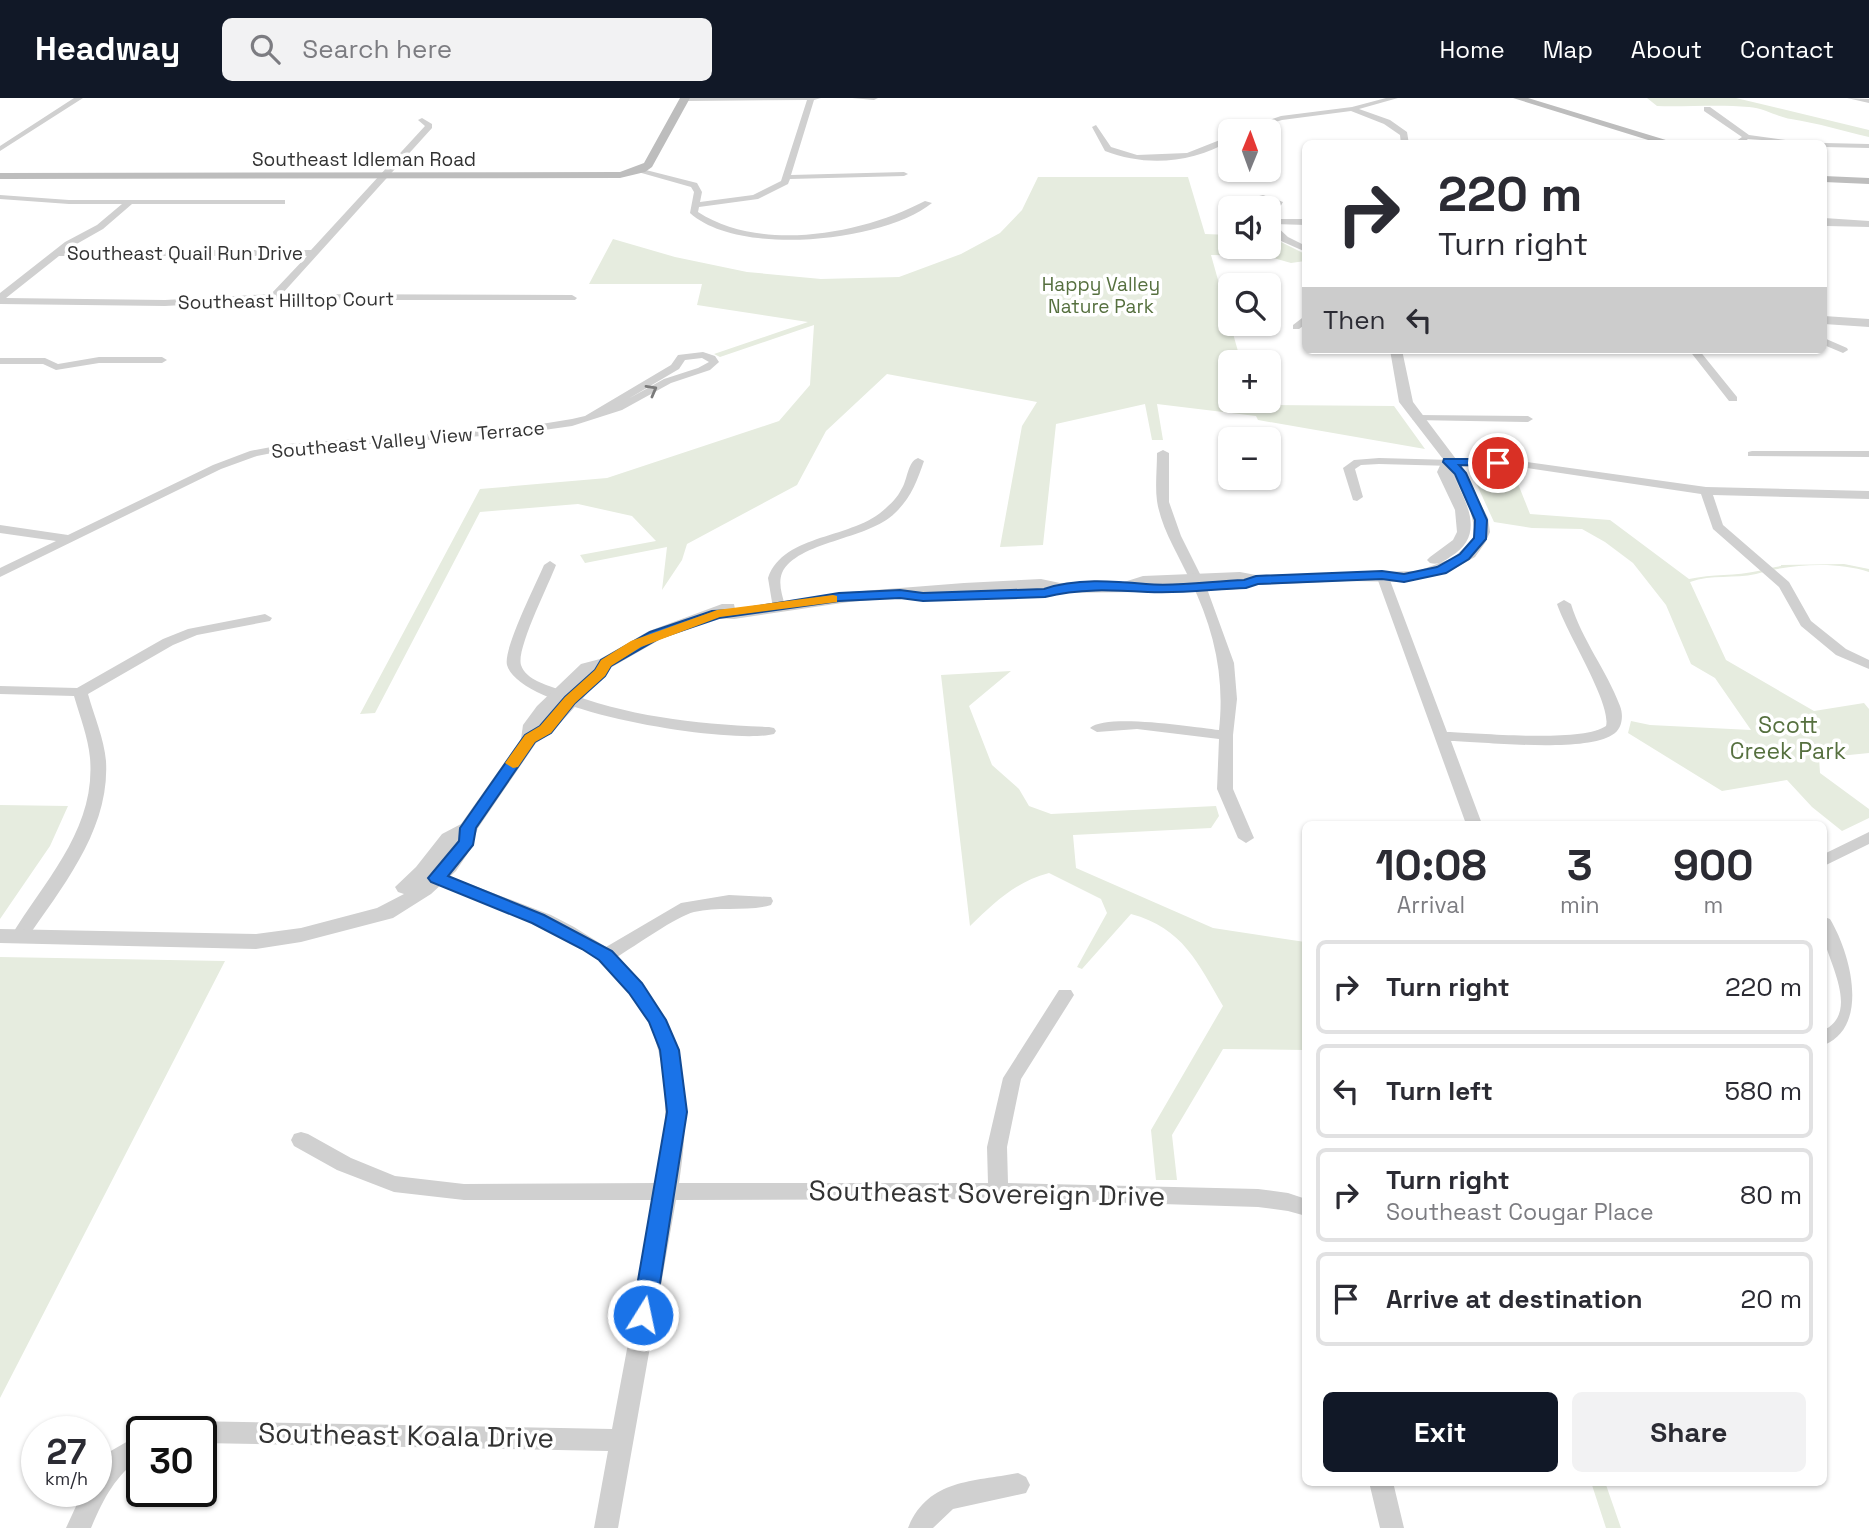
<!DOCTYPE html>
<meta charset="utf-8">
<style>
:root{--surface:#fff;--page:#f2f2f3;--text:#2b2b33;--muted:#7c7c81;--line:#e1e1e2;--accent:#111827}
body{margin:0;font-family:"Space Grotesk",sans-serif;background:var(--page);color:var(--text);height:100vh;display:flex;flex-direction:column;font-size:26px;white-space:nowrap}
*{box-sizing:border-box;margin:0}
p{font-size:23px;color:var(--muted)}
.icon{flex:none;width:38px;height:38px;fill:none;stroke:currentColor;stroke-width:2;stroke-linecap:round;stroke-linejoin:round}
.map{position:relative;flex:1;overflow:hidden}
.details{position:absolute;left:1302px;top:723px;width:525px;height:665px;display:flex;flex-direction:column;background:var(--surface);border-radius:10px;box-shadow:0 2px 5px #0004}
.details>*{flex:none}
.hud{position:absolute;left:1302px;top:42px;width:525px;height:214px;border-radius:10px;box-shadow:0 2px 5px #0004;background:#fff;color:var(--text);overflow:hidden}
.needle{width:46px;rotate:1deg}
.buttons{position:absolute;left:1218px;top:21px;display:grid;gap:14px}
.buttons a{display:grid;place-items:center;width:63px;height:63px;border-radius:10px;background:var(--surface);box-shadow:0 2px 5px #0004;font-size:35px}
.speed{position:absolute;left:21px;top:1318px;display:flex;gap:14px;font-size:35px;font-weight:700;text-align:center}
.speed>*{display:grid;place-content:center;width:91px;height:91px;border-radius:50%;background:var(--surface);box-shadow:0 2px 5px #0004;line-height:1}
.speed small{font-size:18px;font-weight:400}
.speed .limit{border:4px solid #111;border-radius:10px;background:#fff;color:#111}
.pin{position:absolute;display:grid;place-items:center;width:60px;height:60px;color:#fff;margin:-30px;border:4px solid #fff;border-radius:50%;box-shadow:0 2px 7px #0007}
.me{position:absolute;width:77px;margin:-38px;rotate:10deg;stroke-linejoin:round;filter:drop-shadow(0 0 5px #0008)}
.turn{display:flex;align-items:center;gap:24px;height:147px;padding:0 21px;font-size:32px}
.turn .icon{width:91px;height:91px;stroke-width:2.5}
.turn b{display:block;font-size:49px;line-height:60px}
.then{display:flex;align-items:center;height:66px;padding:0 21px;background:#0003;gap:14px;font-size:26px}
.eta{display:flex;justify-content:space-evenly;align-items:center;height:119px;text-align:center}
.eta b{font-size:42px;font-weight:600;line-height:49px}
.primary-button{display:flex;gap:14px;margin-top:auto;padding:14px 21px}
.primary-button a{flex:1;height:80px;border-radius:10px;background:var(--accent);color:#fff;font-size:28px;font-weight:600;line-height:80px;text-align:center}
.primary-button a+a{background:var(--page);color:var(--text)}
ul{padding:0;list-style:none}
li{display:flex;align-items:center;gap:21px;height:94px;margin:0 14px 10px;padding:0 7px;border:4px solid var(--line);border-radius:10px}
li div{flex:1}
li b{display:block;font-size:26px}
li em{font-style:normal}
header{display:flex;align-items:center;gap:42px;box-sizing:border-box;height:98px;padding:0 35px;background:var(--accent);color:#fff}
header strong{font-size:33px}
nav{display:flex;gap:38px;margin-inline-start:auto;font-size:24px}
.search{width:490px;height:63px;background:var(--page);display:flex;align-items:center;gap:18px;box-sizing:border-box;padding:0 24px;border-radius:10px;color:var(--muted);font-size:26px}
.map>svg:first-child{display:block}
.green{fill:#e6ecdf}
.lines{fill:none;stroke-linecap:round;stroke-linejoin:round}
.minor{fill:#d0d0d0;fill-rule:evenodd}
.tertiary{fill:#d0d0d0;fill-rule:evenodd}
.secondary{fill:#bdbdbd;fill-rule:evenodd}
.oneway{stroke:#7a7a7a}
.route{fill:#1a73e8;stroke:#114b97;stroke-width:2}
.slow{fill:#f59e0b}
.labels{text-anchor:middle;stroke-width:7;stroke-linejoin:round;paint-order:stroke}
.far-street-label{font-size:19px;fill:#333;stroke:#fff}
.far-park-label{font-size:19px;fill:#56703f;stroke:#fff}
.park-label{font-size:23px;fill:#56703f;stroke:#fff}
.near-street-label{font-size:28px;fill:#333;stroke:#fff}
</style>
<header>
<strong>Headway</strong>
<div class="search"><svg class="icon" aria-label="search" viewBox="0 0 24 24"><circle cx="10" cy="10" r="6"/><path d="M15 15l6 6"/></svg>Search here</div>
<nav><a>Home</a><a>Map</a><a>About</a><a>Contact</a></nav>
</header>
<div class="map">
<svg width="1869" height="1430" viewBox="0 0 1869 1430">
<rect width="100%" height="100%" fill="#fff"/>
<path class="green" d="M1647 0H1736L1869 32V39C1843 33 1817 25 1791 21 1777 19 1764 10 1749 9 1719 6 1687 9 1657 8Z
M1038 79H1188L1205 136 1230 137V149H1269V138L1305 156V163L1291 165 1267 158 1211 157 1241 264H1230V303H1252L1254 307 1394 308 1425 351 1258 322 1256 318 1157 306 1163 342H1152L1145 306 1056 326 1043 447 1000 449 1022 328 1037 304 887 276 826 333 797 387 687 446 682 462 662 492 667 449 585 465 580 457 656 443 632 418 578 406 480 414 375 615 360 616 480 391 607 380 779 323 810 287 814 227 720 259 714 256 808 224 697 207 702 186H589L613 141 675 159 747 174 821 181 899 179 961 156 1000 135 1022 112Z
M1477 371 1513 373 1530 416 1610 422 1689 481C1712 476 1736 478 1758 473 1766 471 1773 469 1781 468V467L1844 466 1869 471V474C1834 462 1787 467 1756 476 1734 481 1712 476 1690 484L1726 562 1814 613 1864 605 1869 611V655L1819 660 1820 675 1869 711V720L1842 733 1812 709 1787 682 1722 693 1628 635 1631 623 1650 627 1751 632 1715 580 1691 566 1666 507 1633 465 1605 444 1582 431 1532 430 1494 424 1472 376Z
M1011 573 969 608 992 667 1019 691 1029 708 1051 716 1216 708 1219 718 1211 730 1073 737 1076 770 1213 830 1305 844V952L1223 951 1172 1037 1177 1082H1156L1151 1032 1223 908C1198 865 1183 830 1131 816L1082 871 1077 869 1107 815 1101 801 1049 775C1015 784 995 804 970 828L941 577Z
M0 707 68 708 50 748 0 821Z
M0 859 225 863 0 1300Z
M1591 1384H1605L1621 1430H1606Z"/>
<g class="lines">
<path class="minor" d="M74 0H83L0 53V48Z
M682 0H821L814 2 791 77 904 74 908 76 904 78 790 81 788 86 758 101 699 109 698 114C761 155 862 136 925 103L932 105C884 144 738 159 690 115L694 94 691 89 638 74V70L697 85 702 94 700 104 753 97 781 83 807 2 685 3Z
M852 0H878L874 2Z
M1386 0H1398L1359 11 1390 22 1407 34 1409 46H1401L1400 37 1384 26 1351 13 1282 22 1247 33H1236L1281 18 1352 9Z
M1847 0 1869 1V5Z
M1704 9H1710L1749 37 1816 46 1748 41 1741 46H1732L1742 39 1704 13Z
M422 20 432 26V30L282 196 572 197 577 200 575 202H274L165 208 0 206V195L65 144 97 127 122 106H69L0 101V97L69 102H285V106H132L103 131 66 152H311L425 28 418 22ZM59 158H307L271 196 165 202 6 200Z
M1096 27 1111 49 1137 57 1187 55 1230 38V43C1192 65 1146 69 1105 53L1092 29Z
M1824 45 1869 46V50L1824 49 1821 46Z
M1263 97 1283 104 1279 111 1269 112V110H1246L1240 103ZM1263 102 1274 105 1265 108 1250 104Z
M1824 120 1869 123V129L1827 128 1824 126Z
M1269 121H1306V127L1274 126 1288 139 1306 148V154L1281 143 1269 131Z
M1306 217V226L1299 231H1293V227Z
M1824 240 1847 250 1848 252 1843 255 1824 247Z
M1689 252H1699L1737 299V303H1729Z
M703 254 715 258 719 264 710 272 671 285 622 312 572 328 523 335 287 352 257 358 221 371 0 479V470L56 443 0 435V427L68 437 213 367 250 353 287 346 523 329 572 321 585 318 671 267 678 257ZM702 260 709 264 698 270 664 281 628 301 679 271 685 262Z
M99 259H162L167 262 162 265H99L56 272 43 266H0V260H45L58 266Z
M1417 317 1528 318 1533 321 1528 324 1413 322 1412 320Z
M1163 352 1169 355V404L1181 438 1206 488 1234 565 1237 601 1233 637V691L1254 740 1246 745 1238 740 1217 691 1219 641 1137 631 1097 634 1090 630C1106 615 1194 629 1219 632 1225 579 1214 530 1190 482 1179 458 1161 430 1157 403 1155 388 1157 371 1157 355Z
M1752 353H1869V359L1748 358V354Z
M918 360 924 363C917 383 911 400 895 415 868 442 797 443 782 475 778 485 782 497 785 507L778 511 773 510 768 480C784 434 855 442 887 409 892 405 898 398 901 392 908 382 907 364 918 360Z
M1379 360 1527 364 1706 389 1869 393V401L1713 397 1723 427 1789 484 1811 523 1846 551 1869 562V571L1836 557 1801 528 1779 489 1713 431 1701 396 1527 370 1379 366 1361 367 1355 371 1363 399 1357 403 1353 402 1343 370 1354 362Z
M550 463 556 467C549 486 516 551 521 567 526 582 547 587 560 592 628 619 696 626 769 629L774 630 776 633 774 636C731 647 520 614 507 567 503 551 536 486 544 467Z
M1382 473 1388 477 1447 634C1480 635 1582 645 1606 628 1612 606 1566 534 1557 506L1564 502 1571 506C1582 542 1607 573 1620 608 1624 618 1622 632 1612 637 1583 655 1487 644 1451 643L1482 726H1466L1376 477Z
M265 516 272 520 270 523 197 537 173 547 88 596C94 618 104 640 106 663 110 732 62 789 26 842H14L11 838C45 782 96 731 90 660 88 639 80 619 74 598L0 596V588L77 590 163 541 188 531Z
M1869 734V746L1824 768V756Z
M425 769 551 817 574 829 606 849 681 805 729 797 771 799 773 803 771 807C748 814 719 808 694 814 677 818 635 848 617 859 687 925 693 994 679 1085H988L987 1049 1003 980 1059 892H1071L1074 897 1021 981 1007 1049 1008 1085 1258 1091 1288 1095 1306 1101V1118L1288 1113 1258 1109 998 1101 676 1102 618 1430H594L608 1353 201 1345V1334H180L183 1326 191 1323 612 1331 655 1102H464L394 1094 337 1072 294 1048 291 1042 294 1036 301 1034 308 1036 351 1060 395 1078 464 1086 658 1085C676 980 665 893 563 837 517 813 467 799 419 779L417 775Z
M1824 819 1830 821C1852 858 1869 929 1824 947V932C1859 915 1830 867 1824 841 1822 834 1823 825 1824 819Z
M142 1335V1359C115 1377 103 1402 91 1430H66L83 1393H96V1371L109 1354Z
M1018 1375 1026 1379 1030 1387 1026 1395 953 1411 933 1430H908C928 1381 972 1384 1018 1375Z
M1369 1384H1393L1404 1430H1380Z"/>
<path class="tertiary" d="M1824 218 1869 221V229L1824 226Z
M1390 252H1402L1413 304 1462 369 1488 420 1490 434 1485 445 1475 459 1450 473 1406 484 1347 483 1256 487 1240 484 1147 488 1146 492 1140 494 1060 495 1041 491 964 494 849 504 734 521 714 520 661 541 612 569 593 574 583 583H592L595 587 551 635 536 645 478 730 468 755 456 773 431 796 393 820 301 844 256 851 0 845V831L256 836 301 830 377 810 404 796 398 794 395 789 416 769 442 736 461 726 521 641 523 627 537 608 581 566 600 561 649 533 722 506H734L735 511 849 494 964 485 1041 481 1060 485 1124 484 1143 478 1240 474 1256 477 1418 473 1453 460 1471 444 1475 434 1470 410 1452 375C1466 404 1487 437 1450 459 1443 464 1438 467 1430 465L1427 462 1430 459 1453 442 1457 434 1455 412 1437 374 1443 361 1399 304Z"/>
<path class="secondary" d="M680 0H690L652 69 645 74 620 80 0 81V75L620 74 644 65Z
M1513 0H1528L1679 46H1661Z
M1824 78 1869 80V86L1824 84Z"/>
</g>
<defs><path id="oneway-chevron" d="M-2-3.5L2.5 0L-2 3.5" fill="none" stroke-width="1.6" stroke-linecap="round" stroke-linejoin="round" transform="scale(1.75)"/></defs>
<use class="oneway" href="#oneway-chevron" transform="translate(652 292) rotate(-29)"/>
<path class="route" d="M1444 361H1498L1504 365 1498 368 1459 367 1466 375 1487 422 1486 441 1469 461 1446 475 1404 484 1382 481 1258 486 1246 490C1214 491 1180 496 1148 494 1113 492 1079 490 1045 499L923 503 900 500 839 503 719 520 660 540 611 568 605 578 575 605 551 635 535 644 476 730 473 747 448 778 544 817 612 853 642 885 666 922 679 952 687 1014 655 1217 651 1224 643 1227 636 1224 632 1217 667 1014 660 952 649 924 629 895 599 862 582 851 532 825 431 784 428 780 459 743 460 730 525 637 540 628 565 599 595 572 601 562 650 534 712 513 734 512 839 495 900 492 923 495 1044 491C1075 480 1113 483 1146 486 1177 489 1212 483 1244 482L1256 478 1382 473 1404 476 1437 469 1460 456 1474 440 1475 422 1455 376 1443 364Z"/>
<path class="slow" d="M833 497 837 498V504L720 519 641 549 611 568 605 578 575 605 551 635 535 644 518 669 513 670 505 665 525 637 540 628 565 599 595 572 601 562 631 543 717 512Z"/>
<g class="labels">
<g class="far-street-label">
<text x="364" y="68">Southeast Idleman Road</text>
<text x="185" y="162">Southeast Quail Run Drive</text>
<text transform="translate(286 202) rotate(-1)" y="7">Southeast Hilltop Court</text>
<text transform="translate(408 341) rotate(-5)" y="7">Southeast Valley View Terrace</text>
</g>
<g class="far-park-label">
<text x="1101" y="193">Happy Valley<tspan x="1101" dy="22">Nature Park</tspan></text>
</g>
<g class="park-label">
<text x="1788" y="635">Scott<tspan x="1788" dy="26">Creek Park</tspan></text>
</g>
<g class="near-street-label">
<text transform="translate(987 1095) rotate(1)" y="10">Southeast Sovereign Drive</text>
<text transform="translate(406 1337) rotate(1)" y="10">Southeast Koala Drive</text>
</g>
</g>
</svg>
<div class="buttons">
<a><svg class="needle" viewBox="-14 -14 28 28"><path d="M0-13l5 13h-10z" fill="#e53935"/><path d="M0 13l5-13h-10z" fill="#7c7c81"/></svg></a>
<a><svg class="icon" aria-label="sound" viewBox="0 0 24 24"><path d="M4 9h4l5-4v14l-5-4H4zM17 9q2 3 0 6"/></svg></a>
<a><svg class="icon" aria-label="search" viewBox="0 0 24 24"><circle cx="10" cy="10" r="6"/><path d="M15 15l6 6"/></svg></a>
<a>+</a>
<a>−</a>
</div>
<div class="speed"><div>27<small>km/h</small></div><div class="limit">30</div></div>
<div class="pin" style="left:1498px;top:365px;background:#d93025"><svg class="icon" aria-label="arrive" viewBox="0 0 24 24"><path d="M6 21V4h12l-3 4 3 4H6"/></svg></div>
<svg class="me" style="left:643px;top:1217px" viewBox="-20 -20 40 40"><circle r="17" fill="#1a73e8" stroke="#fff" stroke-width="3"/><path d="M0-11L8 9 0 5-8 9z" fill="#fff"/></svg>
<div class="hud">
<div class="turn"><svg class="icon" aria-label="right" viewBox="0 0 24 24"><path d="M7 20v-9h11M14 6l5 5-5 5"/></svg><div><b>220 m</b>Turn right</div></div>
<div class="then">Then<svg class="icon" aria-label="left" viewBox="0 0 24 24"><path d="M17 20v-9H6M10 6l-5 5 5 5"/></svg></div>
</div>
<section class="details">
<div class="eta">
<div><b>10:08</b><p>Arrival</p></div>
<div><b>3</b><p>min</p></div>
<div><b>900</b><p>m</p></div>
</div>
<ul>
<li><svg class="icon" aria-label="right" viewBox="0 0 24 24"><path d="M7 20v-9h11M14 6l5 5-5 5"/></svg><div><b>Turn right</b></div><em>220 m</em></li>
<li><svg class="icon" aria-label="left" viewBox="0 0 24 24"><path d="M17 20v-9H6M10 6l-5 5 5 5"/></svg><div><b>Turn left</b></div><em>580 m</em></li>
<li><svg class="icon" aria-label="right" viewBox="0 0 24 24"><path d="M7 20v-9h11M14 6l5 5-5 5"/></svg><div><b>Turn right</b><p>Southeast Cougar Place</p></div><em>80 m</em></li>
<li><svg class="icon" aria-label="arrive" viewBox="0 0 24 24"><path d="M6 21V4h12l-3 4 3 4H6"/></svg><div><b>Arrive at destination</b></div><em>20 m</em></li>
</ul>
<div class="primary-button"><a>Exit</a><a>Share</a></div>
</section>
</div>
